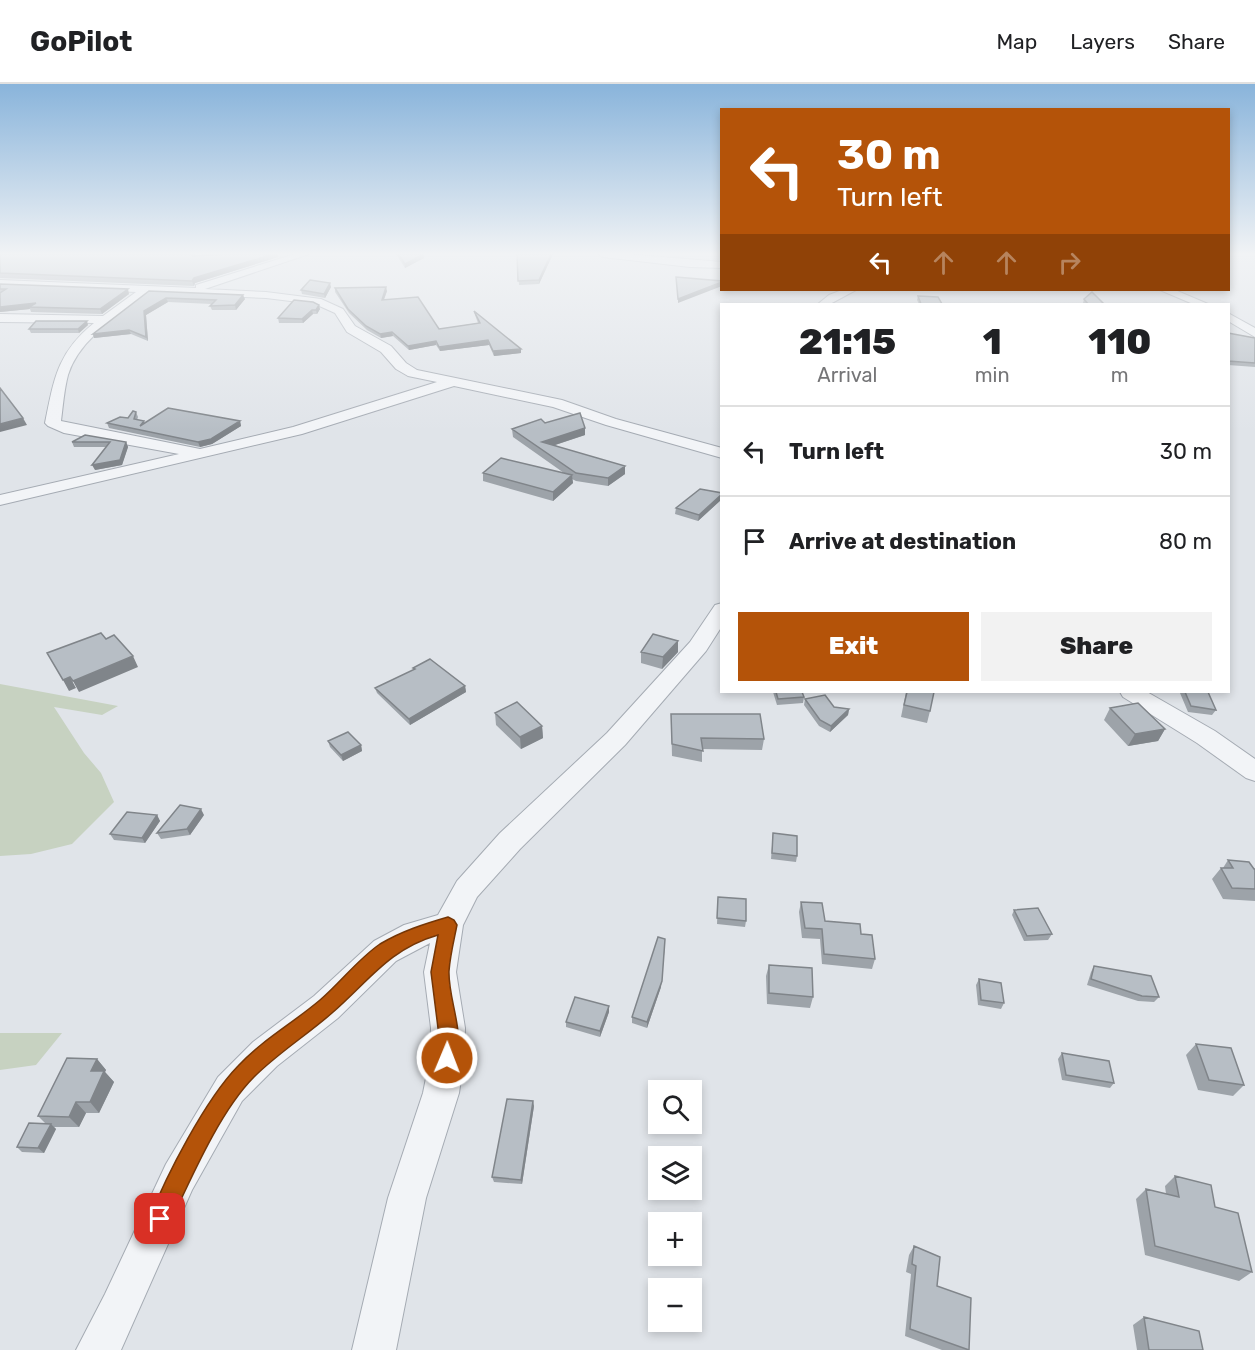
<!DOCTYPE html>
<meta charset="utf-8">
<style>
:root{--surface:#fff;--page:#f2f2f2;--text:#202124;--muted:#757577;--line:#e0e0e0;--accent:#b45309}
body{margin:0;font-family:Rubik,sans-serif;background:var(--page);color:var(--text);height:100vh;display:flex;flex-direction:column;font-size:22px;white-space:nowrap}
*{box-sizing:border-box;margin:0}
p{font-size:20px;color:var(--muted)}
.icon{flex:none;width:33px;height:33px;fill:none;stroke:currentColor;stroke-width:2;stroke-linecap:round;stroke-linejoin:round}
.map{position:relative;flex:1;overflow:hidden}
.panel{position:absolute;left:720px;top:219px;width:510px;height:390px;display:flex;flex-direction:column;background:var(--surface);border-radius:0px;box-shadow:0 3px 9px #0003}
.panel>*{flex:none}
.hud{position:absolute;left:720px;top:24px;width:510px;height:183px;border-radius:0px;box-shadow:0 3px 9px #0003;background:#b45309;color:#fff;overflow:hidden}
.buttons{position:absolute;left:648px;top:996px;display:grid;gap:12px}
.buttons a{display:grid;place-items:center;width:54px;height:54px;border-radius:0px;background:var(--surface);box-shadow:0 3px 9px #0003;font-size:30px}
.pin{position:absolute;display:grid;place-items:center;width:51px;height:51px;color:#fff;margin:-26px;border-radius:12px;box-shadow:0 3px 9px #0006}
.me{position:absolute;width:66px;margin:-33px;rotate:1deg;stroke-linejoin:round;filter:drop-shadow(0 0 4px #0008)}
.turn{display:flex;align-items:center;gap:21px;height:126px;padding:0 18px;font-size:27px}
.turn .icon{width:78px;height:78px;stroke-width:2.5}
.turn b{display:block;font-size:42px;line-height:51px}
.lanes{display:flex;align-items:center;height:57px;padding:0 18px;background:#0003;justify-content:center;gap:30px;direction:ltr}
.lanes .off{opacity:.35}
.eta{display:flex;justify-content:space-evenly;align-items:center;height:102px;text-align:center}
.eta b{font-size:36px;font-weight:800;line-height:42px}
.primary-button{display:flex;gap:12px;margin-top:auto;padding:12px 18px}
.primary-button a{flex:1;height:69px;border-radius:0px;background:var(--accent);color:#fff;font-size:24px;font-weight:800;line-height:69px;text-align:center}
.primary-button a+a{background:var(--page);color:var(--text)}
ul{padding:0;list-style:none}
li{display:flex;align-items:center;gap:18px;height:90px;padding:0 18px;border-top:2px solid var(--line)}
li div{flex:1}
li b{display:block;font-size:22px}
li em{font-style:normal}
header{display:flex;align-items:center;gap:36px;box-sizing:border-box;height:84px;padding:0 30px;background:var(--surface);border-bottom:2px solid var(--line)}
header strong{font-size:28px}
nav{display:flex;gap:33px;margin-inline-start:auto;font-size:21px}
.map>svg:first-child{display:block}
.green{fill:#c7d2c1}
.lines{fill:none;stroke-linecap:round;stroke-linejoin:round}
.minor-casing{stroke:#a5abb3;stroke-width:2}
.minor{fill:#f2f4f7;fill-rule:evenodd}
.wall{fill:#9da3a9}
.shaded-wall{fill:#80858a}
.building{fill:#b7bec5;stroke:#80858a;stroke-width:1.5}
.route{fill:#b45309;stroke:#753606;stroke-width:1.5}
</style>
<header>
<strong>GoPilot</strong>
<nav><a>Map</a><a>Layers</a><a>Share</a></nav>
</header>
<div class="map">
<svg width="1255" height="1266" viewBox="0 0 1255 1266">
<rect width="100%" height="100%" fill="#e0e4e9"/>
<path class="green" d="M0 600 118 622 102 631 54 623 84 669 101 689 114 718 72 760 31 770 0 772Z
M0 949H62L36 981 0 986Z"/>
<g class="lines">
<defs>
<path id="minor" d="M295 170H309L205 205 266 208 321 215 343 225 355 242 391 262 406 279 417 286 562 316 616 335 722 364V374L606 341 553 323 454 302 302 350 0 421V411L179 370 64 349 48 342 45 339C54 295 57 269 94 239L0 238V230L103 232 136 208 0 202V196L196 204V201ZM150 209 266 214 315 220 335 229 347 248 381 268 396 285 408 292 437 298 293 343 200 365 61 337C63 322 64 306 68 291 80 253 120 231 150 209Z
M598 170H626L722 178V184L690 183 603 173Z
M842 206H856L830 220H818L829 211Z
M1160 206H1175L1208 220H1193Z
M1228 229 1255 244V253L1228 237Z
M722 519V542L706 567 625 661 520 765 477 813 463 841 456 888 465 944 464 974 459 1009 426 1114 396 1266H352L388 1114 423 1009 430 974 431 944 424 888 430 859 396 877 338 934 277 982 242 1017 192 1106 121 1266H76L105 1210 166 1080 218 993 253 958 314 912 374 857 404 841 438 831 457 797 500 749 607 649 690 558 715 521Z
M1120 608H1147L1215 647 1255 675V697L1246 694 1197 659 1123 613Z"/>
</defs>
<use href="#minor" class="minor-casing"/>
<use href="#minor" class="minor"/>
</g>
<path class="wall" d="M0 170 200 172 228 170H277L278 173 195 199 194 202 0 194Z
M396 170H423L424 174 405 184Z
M517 170H553L539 200 519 201Z
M0 200 129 210 102 230 31 228 30 225 0 228Z
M331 203 325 214 302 210 301 206Z
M335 204 387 207 384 216 439 245 478 239 475 231 474 227 521 269 494 272 489 261 440 267 436 261 409 266 393 252 381 254 367 246 349 229 335 208Z
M149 207 245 215 236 226H212L210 222 212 220 168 218 146 231 148 257 131 250 94 254 93 250Z
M918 212 942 220H919L917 216Z
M1084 215 1104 220H1084L1083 219Z
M294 216 320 225 317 230H313L303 239H279L278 234Z
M88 241 79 249H31L29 245Z
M1228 249 1255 254V283L1228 281Z
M136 328 138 333 137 336 145 339 240 337 241 342 212 360 200 363 109 344 107 339 128 334Z
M545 339 585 351 555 361 625 390 608 402 576 397 572 395 573 399 553 417 483 397V389H564L513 353 512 345Z
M72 358H126L128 363 122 381 95 386 106 363H74Z
M722 409V415L698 437 675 430 676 424Z
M678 557V568L662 585 641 579V568Z
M413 584 465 602 466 608 410 641 377 609 375 604 413 586Z
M773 608H802L804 613 803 619 777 621Z
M906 608H934L930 627 927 639 901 633Z
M1181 608H1208L1216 626 1212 631 1188 628 1180 609Z
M805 615 834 623 849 625 848 631 830 648 819 642 804 621Z
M1110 624 1165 645 1158 657 1128 662 1104 636Z
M495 629 542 642 543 654 521 665 496 641Z
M671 630 764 655 762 666 702 665V678L672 672Z
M328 657 361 661 362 667 343 677 330 663Z
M157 731 160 737 145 759 114 756 110 750Z
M204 731 190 751 161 755 157 749Z
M773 749 797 772 796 778 771 775Z
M1228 776 1255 785V817L1223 815 1212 795 1221 784H1223Z
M718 813 746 837 745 843 717 840Z
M801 818 825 837 861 850 875 875 872 885 822 880 820 855 802 854 799 828Z
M1014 826 1052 850 1048 856 1024 857 1012 831Z
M769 881 813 913 810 924 767 920 766 892Z
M1094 882 1159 913 1154 918 1138 917 1087 901 1091 888Z
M979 895 1004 919 1001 925 978 921 976 901Z
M661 903 647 944 632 939V933Z
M609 922V928L600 953 566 943V938Z
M1196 960 1244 1001 1233 1012 1198 1006 1186 971Z
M1062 969 1114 999 1110 1004 1062 996 1058 975Z
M97 975 106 986 105 988 114 998 99 1029H86L79 1043H54L56 1045 44 1069 22 1068 17 1063 46 1040 38 1032Z
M534 1022 522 1100 494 1098 492 1093Z
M1175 1092 1215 1123 1252 1188 1239 1197 1145 1171 1136 1115 1146 1105 1166 1110 1165 1102Z
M914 1162 937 1202 969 1266H942L905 1252 911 1190 906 1188 909 1171Z
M1144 1233 1203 1266H1137L1133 1241Z"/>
<path class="shaded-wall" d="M274 170H277L278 173 195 199 194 202 192 197 194 194Z
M424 170V174L405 184V180Z
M551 170H553L539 200V196Z
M722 198V202L678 219V215Z
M330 199 331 203 325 214 324 210Z
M386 203 387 207 382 220V216Z
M128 205 129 210 102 230 100 225Z
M243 211 245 215 236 226 235 221Z
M166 214 168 218 146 231 148 257 146 253 144 227Z
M36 219 29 223 30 225 0 228V223Z
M319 221 320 225 317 230 316 226Z
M312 226 313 230 303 239 302 235Z
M87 237 88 241 79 249 78 245Z
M129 246 131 250 94 254 93 250Z
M392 248 393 252 381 254 380 250Z
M488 256 489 261 440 267 439 263Z
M436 257V261L409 266 408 262Z
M521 265V269L494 272 493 267Z
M23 334 27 341 0 348V340Z
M240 337 241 342 212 360 200 363 198 358Z
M585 344V351L543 365 542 358Z
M126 358 128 363 122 381 95 386 92 381Z
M625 382V390L608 402V394Z
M572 391 573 399 553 417V408Z
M722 410V415L698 437 699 431Z
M678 557V568L662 585 663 573Z
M133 572 138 583 79 608 73 597Z
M70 593 76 604 69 607 63 596Z
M465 602 466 608 410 641 409 635Z
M849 625 848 631 830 648 831 642Z
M542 642 543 654 521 665 520 653Z
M1165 645 1158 657 1128 662 1135 650Z
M361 661 362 667 343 677 341 671Z
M201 725 204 731 190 751 187 745Z
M157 731 160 737 145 759 142 754Z
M665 861 661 903 647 944V938Z
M609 922V928L600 953V947Z
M97 975 106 986 105 988 114 998 99 1029 90 1018 91 987Z
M533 1017 534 1022 522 1100 521 1096Z
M76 1018 86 1029 79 1043 69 1033Z
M51 1040 56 1045 44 1069 38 1064Z"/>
<path class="building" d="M0 170H196L192 172 228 170H274L194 194 192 197 0 189Z
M398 170H424L405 180Z
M517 170H551L539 196 518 197Z
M676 193 722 197V198L678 215Z
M310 196 330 199 324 210 301 206Z
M0 200 128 205 100 225 29 223 36 219 0 223V209L6 205H0Z
M386 203 382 216 418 213 439 245 480 239 474 227 521 265 493 267 488 256 439 263 436 257 408 262 392 248 380 250 366 242 348 225 335 204Z
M149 207 243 211 235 221 210 222 216 216 166 214 144 227 146 253 129 246 93 250Z
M1092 208 1104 220H1088L1084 215Z
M918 212 938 213 942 220H921Z
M294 216 313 218 319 221 316 226H312L302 235 278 234Z
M36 237H87L78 245H29Z
M1228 249 1255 254V279L1228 277Z
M0 304 23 334 0 340Z
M168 324 240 337 211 355 198 358 107 339 120 333 128 334 133 327 136 328 134 335 144 337 140 342Z
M580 329 585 344 542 358 625 382 608 394 576 389 512 345 541 335 545 339Z
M85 351 126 358 120 376 92 381 110 358H72Z
M501 374 572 391 553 408 483 389Z
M700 405 722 409V410L699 431 676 424Z
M101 549 106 555 114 551 133 572 73 597 70 593 63 596 47 569Z
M653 550 678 557 663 573 641 568Z
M430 575 465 602 409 635 375 604 415 585 413 584Z
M776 608H802L804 613 778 615Z
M907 608H934L930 627 904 621Z
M1185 608H1208L1216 626 1191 622Z
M825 611 834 623 849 625 831 642 820 636 805 615Z
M517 618 542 642 520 653 495 629Z
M1138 619 1165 645 1135 650 1110 624Z
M671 630H760L764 655 701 654 703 667 672 660Z
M348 648 361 661 341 671 328 657Z
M180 721 201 725 187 745 157 749Z
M127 728 157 731 142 754 110 750Z
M773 749 797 752V772L772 769Z
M1228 776 1249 778 1254 785H1255V805L1232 804 1221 784H1233Z
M718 813 746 815V837L717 834Z
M801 818 822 819 825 837 860 840 861 850 872 851 875 875 824 870 822 845 805 844Z
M1038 824 1052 850 1027 852 1014 826Z
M658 853 665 855 662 897 647 938 632 933Z
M769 881 812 884 813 913 769 909Z
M1094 882 1151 892 1159 913 1142 912 1091 895Z
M979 895 1001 899 1004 919 981 916Z
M575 913 609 922 600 947 566 938Z
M1196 960 1231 964 1244 1001 1209 996Z
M1062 969 1109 977 1114 999 1066 991Z
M67 974 97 975 91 987H104L90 1018H76L69 1033 38 1032Z
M507 1015 533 1017 521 1096 492 1093Z
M29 1039 51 1040 38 1064 17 1063Z
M1175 1092 1211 1101 1215 1123 1238 1129 1252 1188 1155 1162 1146 1105 1179 1113Z
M914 1162 940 1173 937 1202 971 1214 969 1266 910 1245 916 1182 912 1180Z
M1144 1233 1199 1247 1203 1266H1149Z"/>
<linearGradient id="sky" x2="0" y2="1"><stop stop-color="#89b4db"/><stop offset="0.49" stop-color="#f1f3f5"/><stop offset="1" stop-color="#f1f3f5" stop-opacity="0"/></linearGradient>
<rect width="1255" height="347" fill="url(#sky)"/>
<path class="route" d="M448 833 454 836 457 841C454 856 450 872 449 887 448 917 467 951 454 981L447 983 441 981 438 974V944L431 888 438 851C389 865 369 897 332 929 307 951 278 969 254 993 219 1028 190 1097 168 1143L160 1146 152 1143 149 1135C167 1090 205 1016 238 982 262 956 293 939 320 916 340 899 358 875 380 860 402 847 424 840 448 833Z"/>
</svg>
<div class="buttons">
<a><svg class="icon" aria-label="search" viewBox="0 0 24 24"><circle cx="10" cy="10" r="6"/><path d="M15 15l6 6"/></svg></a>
<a><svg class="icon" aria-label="layers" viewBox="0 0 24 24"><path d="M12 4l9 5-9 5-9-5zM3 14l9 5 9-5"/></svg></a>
<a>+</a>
<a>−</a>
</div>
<div class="pin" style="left:160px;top:1135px;background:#d93025"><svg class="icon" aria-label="arrive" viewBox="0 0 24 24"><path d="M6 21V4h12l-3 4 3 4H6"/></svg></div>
<svg class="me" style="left:447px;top:974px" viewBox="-20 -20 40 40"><circle r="17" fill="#b45309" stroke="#fff" stroke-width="3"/><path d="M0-11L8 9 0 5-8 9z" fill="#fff"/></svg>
<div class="hud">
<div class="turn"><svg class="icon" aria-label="left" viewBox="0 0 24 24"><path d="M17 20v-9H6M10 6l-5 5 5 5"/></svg><div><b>30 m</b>Turn left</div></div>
<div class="lanes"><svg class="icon" aria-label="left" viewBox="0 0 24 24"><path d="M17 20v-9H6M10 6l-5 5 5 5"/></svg><svg class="icon off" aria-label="ahead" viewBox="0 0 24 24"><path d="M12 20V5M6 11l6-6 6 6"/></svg><svg class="icon off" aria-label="ahead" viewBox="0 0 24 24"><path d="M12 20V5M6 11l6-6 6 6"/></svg><svg class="icon off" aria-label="right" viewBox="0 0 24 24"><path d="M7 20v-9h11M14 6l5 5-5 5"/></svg></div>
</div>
<section class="panel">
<div class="eta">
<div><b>21:15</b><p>Arrival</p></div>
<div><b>1</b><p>min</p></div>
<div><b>110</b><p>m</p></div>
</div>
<ul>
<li><svg class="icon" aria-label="left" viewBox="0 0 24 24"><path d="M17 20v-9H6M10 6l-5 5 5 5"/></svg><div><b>Turn left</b></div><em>30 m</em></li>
<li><svg class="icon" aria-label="arrive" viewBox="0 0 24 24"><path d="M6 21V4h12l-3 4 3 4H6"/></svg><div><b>Arrive at destination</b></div><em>80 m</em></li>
</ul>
<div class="primary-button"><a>Exit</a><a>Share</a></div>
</section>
</div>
